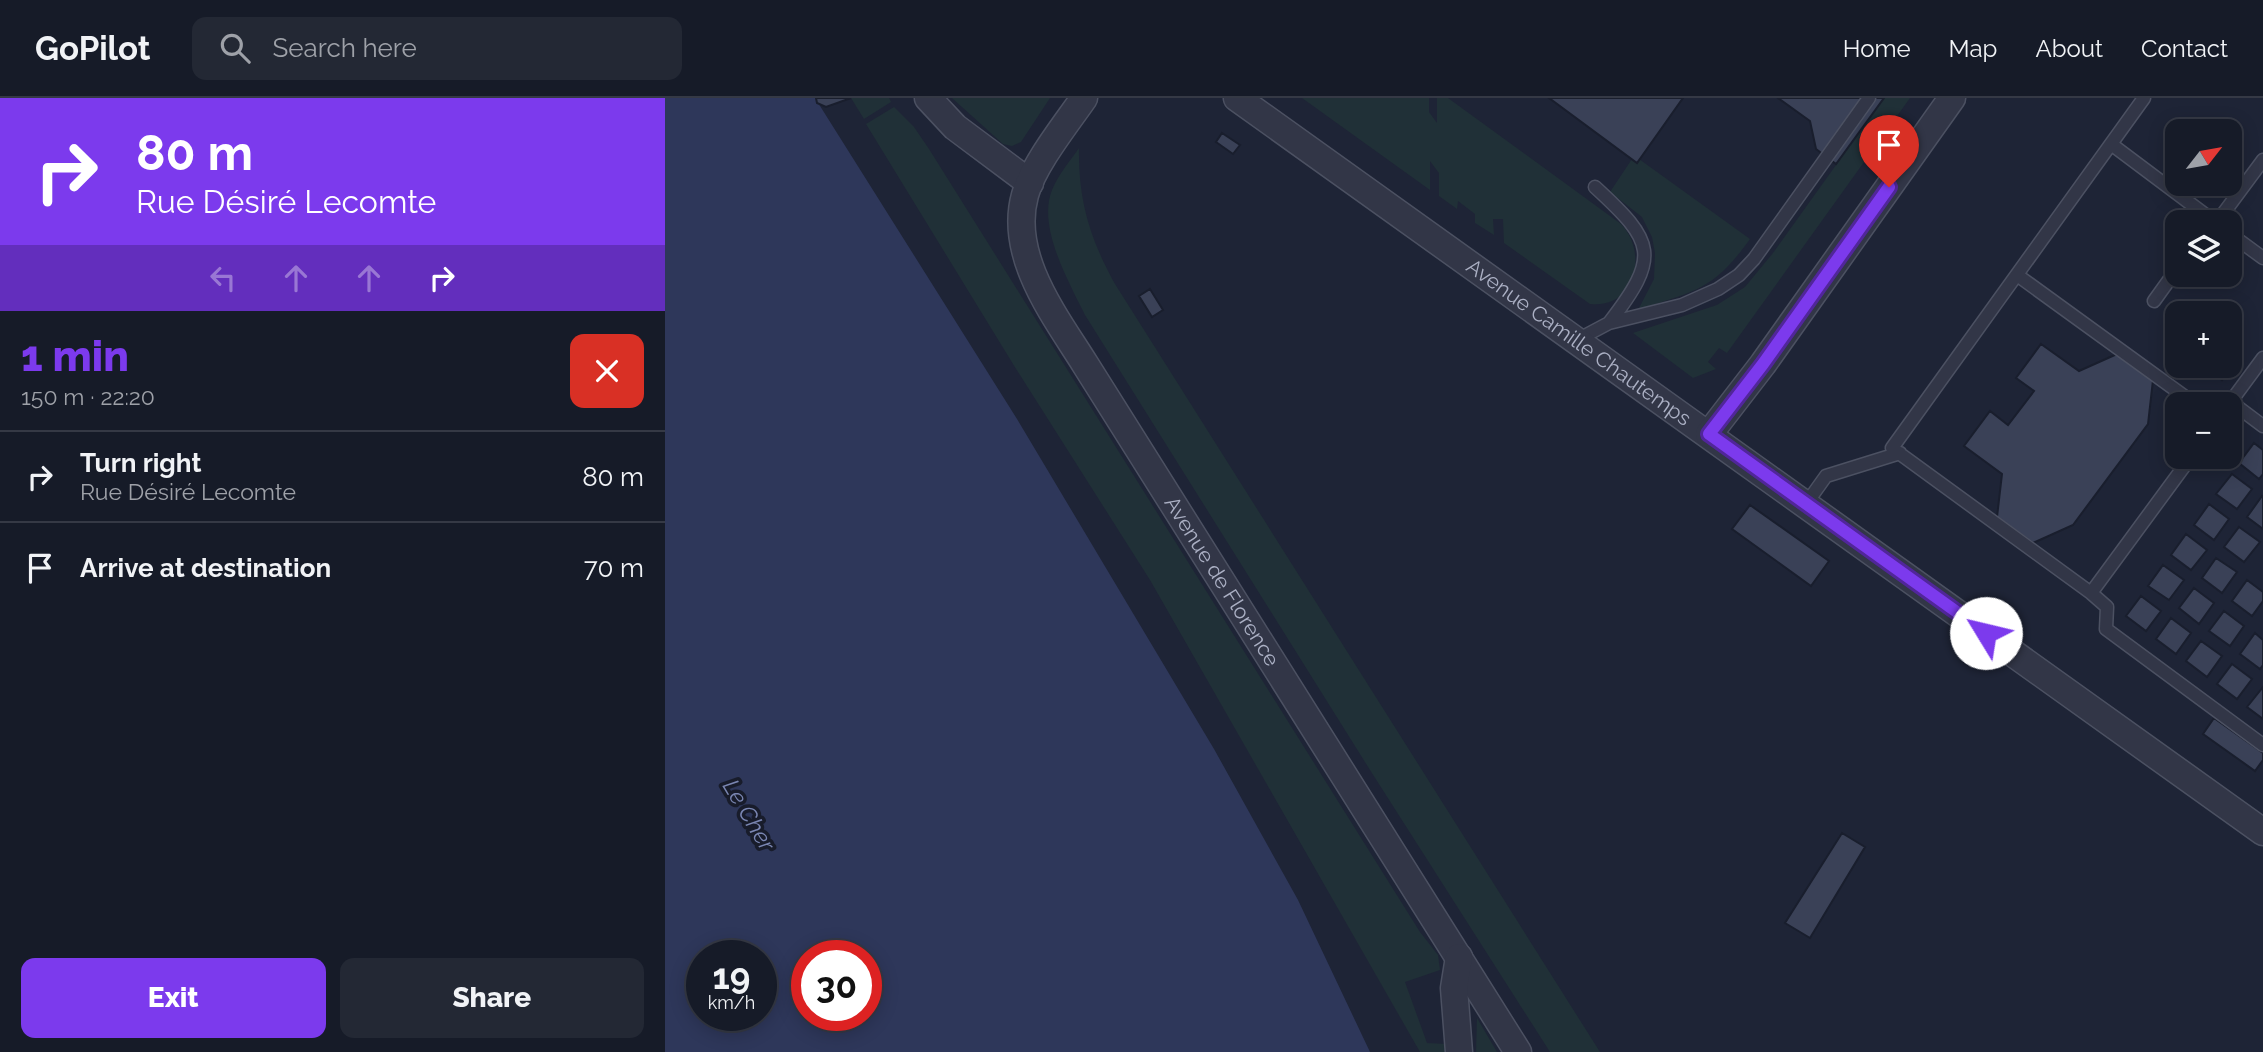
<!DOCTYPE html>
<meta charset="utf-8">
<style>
:root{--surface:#161b28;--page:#232834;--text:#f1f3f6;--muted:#9ea1a8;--line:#353945;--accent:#7c3aed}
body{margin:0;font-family:Raleway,sans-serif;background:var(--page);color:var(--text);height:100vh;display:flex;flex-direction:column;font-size:26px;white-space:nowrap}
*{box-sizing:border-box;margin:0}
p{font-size:23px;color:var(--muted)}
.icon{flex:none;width:38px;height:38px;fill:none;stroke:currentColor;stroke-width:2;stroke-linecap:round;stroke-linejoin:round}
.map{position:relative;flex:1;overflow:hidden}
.details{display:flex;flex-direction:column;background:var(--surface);width:665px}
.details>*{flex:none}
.guide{background:#7c3aed;color:#fff;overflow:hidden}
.needle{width:46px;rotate:59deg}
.controls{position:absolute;left:1500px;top:21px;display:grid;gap:14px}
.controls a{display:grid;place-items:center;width:77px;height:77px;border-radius:14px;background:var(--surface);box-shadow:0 4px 18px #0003,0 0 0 2px var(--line);font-size:35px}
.speed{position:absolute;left:21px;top:842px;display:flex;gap:14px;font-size:35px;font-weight:700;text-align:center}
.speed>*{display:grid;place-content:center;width:91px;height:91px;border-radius:50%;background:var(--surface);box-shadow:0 4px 18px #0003,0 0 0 2px var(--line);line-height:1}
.speed small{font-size:18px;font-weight:400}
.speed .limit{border:10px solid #d22;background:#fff;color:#111}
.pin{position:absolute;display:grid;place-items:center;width:60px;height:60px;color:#fff;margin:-72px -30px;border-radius:50% 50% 50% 0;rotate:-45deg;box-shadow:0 0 7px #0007}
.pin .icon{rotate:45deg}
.me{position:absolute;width:77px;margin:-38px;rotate:306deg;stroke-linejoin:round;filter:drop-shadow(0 0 5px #0008)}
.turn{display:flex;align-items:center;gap:24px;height:147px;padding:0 21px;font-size:32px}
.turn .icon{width:91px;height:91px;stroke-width:2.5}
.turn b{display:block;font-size:49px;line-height:60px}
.lanes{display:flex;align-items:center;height:66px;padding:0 21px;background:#0003;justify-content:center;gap:35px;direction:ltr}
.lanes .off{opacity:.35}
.round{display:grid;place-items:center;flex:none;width:74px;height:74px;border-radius:14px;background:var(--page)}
.headline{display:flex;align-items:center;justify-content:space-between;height:119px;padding:0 21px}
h1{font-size:42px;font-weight:800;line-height:52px;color:var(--accent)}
.primary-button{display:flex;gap:14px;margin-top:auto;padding:14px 21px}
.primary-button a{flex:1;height:80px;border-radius:14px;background:var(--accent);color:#fff;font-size:28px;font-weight:800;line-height:80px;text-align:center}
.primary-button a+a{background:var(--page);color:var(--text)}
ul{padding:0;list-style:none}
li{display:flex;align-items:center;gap:21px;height:91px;padding:0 21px;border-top:2px solid var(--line)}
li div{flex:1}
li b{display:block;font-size:26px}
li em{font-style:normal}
header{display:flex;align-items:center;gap:42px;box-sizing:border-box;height:98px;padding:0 35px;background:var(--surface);border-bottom:2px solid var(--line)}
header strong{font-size:33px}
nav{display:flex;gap:38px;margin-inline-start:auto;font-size:24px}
.search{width:490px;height:63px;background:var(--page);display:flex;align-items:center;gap:18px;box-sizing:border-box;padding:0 24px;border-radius:14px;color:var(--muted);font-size:26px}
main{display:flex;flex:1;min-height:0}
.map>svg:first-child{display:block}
.green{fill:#203037}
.water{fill:#2e375a;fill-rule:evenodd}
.building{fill:#3a4157;stroke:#191e2d;stroke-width:2}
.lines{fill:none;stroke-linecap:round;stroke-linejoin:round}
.service-casing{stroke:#4c5162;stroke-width:15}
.minor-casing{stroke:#4c5162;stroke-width:29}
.service{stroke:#323647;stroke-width:12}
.minor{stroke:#323647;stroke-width:26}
.route-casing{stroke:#51269a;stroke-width:18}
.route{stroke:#7c3aed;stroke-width:12}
.labels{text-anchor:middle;stroke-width:7;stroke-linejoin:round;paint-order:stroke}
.street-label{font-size:21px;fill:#abb0c4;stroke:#181c2b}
.water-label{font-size:23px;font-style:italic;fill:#7a86b2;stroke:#181c2b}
</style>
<header>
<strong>GoPilot</strong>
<div class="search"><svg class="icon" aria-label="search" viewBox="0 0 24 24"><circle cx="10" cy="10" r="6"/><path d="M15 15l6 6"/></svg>Search here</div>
<nav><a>Home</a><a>Map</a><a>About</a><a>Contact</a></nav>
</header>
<main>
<section class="details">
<div class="guide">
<div class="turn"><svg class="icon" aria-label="right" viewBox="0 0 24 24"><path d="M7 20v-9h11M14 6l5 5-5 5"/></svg><div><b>80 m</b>Rue Désiré Lecomte</div></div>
<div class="lanes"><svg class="icon off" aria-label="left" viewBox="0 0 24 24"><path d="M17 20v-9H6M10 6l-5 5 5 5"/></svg><svg class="icon off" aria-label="ahead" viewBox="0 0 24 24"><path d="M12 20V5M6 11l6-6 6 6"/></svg><svg class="icon off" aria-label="ahead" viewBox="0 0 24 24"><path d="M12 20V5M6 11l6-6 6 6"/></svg><svg class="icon" aria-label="right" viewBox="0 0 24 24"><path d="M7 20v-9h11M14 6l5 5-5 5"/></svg></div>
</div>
<div class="headline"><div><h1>1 min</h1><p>150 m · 22:20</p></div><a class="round" style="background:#d93025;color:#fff"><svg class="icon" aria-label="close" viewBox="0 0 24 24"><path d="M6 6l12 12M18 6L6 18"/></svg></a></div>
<ul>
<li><svg class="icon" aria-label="right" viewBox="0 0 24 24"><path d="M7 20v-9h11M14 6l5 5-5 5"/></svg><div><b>Turn right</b><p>Rue Désiré Lecomte</p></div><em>80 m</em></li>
<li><svg class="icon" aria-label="arrive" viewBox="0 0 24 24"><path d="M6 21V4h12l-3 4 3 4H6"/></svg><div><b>Arrive at destination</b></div><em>70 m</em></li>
</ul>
<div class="primary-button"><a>Exit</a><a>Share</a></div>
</section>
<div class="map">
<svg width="1598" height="954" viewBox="0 0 1598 954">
<rect width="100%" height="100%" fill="#1e2436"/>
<path class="green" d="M186 0H224L226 4 199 21Z
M287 0H385L356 44 347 48 338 46Z
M637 0H764V14L772 25V0H783L956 126C984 155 970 211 925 206L839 145 838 121H828L829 137 810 125V116L793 103 792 111 774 98V75L765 63V92Z
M1219 0H1245L1062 255 1054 250 1043 264 1051 271 1028 280 968 235 1052 207 1080 189 1108 155Z
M229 9 249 29 264 51 755 834 773 857 775 872 740 884 762 945 781 946 782 954H755L485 482 348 266 201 26Z
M414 50C413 102 425 141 450 186L935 954H885L705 672 420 217C404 184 372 129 387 92 393 77 405 63 414 50Z
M967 61H974L1085 141C1047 194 1030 192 973 212L989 181 990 155 987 139 977 119 945 94Z
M812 920 832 954H811Z"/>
<path class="water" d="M0 0H150L352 321 549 651 633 802 705 954H0ZM37 858H96V917H37ZM142 858H201V917H142Z"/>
<path class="building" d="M151 0H186L161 9 152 5Z
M884 0H1018L972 65Z
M1113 0H1219L1171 66 1151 51 1145 23Z
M557 35 575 47 568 56 551 44Z
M485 191 498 212 487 219 474 198Z
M1376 246 1414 273 1452 256 1488 282 1483 326 1408 427 1368 445 1332 419 1337 376 1299 348 1325 313 1343 327 1369 293 1351 280Z
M1564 263 1568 266 1557 282 1538 268H1564Z
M1589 345 1598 352V376L1594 381 1574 365Z
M1567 376 1587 391 1572 411 1551 396Z
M1597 398 1598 399V431L1582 419Z
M1544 406 1564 421 1549 442 1529 427Z
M1085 407 1164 463 1146 488 1067 431Z
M1574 429 1595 444 1579 464 1559 449Z
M1521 436 1542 452 1526 472 1506 457Z
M1551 460 1572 474 1557 495 1537 480Z
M1498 467 1519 482 1504 502 1483 488Z
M1582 482 1598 494V503L1587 518 1567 503Z
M1529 490 1549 505 1534 526 1514 510Z
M1476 498 1496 513 1481 533 1461 518Z
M1559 513 1579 528 1565 548 1544 533Z
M1506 520 1526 535 1511 556 1491 541Z
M1590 535 1598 542V567L1595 571 1575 556Z
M1536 543 1557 558 1542 579 1521 563Z
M1567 566 1587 581 1572 601 1552 586Z
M1598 589V621L1582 609Z
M1549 620 1598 655V662L1590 673 1538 636Z
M1177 735 1200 749 1145 840 1120 825Z"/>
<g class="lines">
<defs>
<path id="service" d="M1479 0 1227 350 1426 495 1442 509 1441 531 1598 647
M1446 46 1550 124
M930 89C990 144 996 158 944 225
M1552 124 1598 62
M1564 135 1598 160
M1352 177 1530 306
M1489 203 1512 171
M912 242 944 225 1017 207 1053 191 1074 177 1089 161 1204 0
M1566 304 1598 328
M1564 306 1598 260
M1141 406 1161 378 1235 355
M1426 495 1526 359"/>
<g id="minor">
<path d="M263 0 290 29 365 85"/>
<path id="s1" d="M419 0C401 26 368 67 360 97 343 158 390 218 420 266L853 954"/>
<path id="s2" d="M572 0 1598 734"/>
<path d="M1044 336 1098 266 1287 0"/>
<path d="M794 859 789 890 794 954"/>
</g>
</defs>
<use href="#service" class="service-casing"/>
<use href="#minor" class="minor-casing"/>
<use href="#service" class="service"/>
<use href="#minor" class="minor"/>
</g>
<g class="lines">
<defs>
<path id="route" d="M1224 89 1098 266 1044 336 1321 535"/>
</defs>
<use href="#route" class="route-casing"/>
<use href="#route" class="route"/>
</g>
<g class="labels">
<g class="street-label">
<text dy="7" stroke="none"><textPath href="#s2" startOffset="420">Avenue Camille Chautemps</textPath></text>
<text dy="7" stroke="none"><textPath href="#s1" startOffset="556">Avenue de Florence</textPath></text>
</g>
<g class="water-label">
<text transform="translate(84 717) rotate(59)" y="8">Le Cher</text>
</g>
</g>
</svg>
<div class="controls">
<a><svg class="needle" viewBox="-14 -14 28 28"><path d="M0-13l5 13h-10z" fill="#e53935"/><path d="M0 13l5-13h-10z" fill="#9ea1a8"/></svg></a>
<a><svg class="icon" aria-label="layers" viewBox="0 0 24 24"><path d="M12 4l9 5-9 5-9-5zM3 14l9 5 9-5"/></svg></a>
<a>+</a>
<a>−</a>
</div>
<div class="speed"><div>19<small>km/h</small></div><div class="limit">30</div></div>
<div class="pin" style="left:1224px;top:89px;background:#d93025"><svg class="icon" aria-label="arrive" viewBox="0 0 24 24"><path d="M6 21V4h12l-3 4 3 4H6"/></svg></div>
<svg class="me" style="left:1321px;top:535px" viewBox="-20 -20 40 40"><circle r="19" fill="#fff"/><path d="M0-13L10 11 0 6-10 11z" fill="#7c3aed"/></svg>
</div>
</main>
